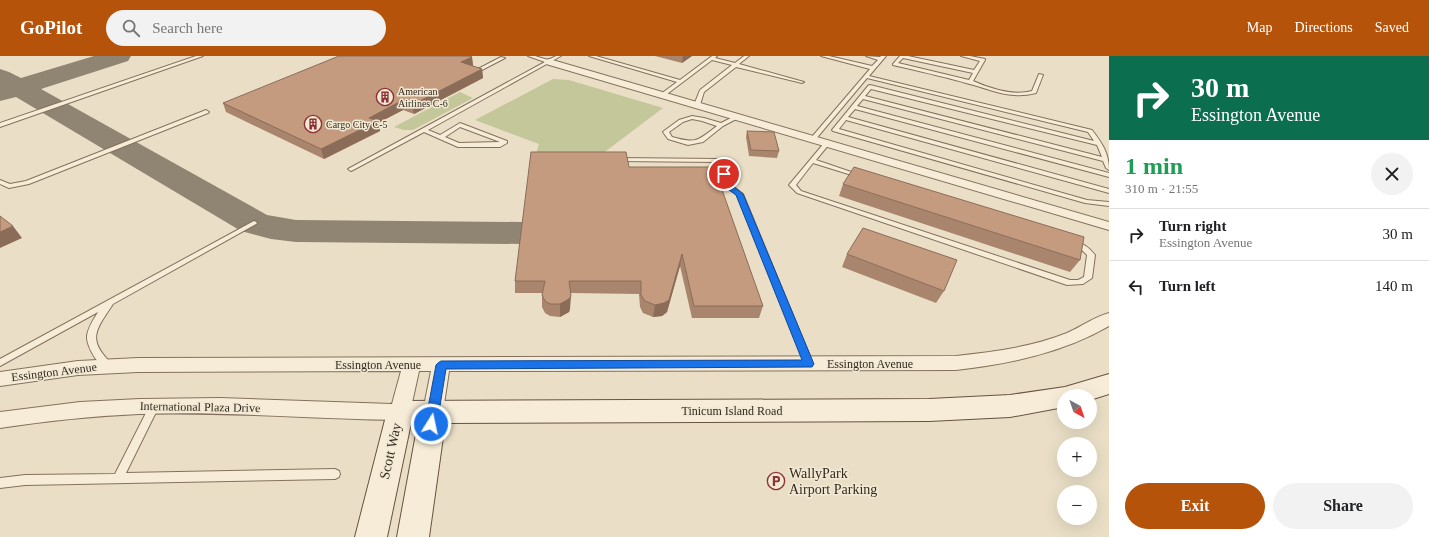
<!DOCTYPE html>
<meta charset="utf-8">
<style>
:root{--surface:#fff;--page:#f2f2f2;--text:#202124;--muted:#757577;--line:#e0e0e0;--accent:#b45309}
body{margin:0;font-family:Georgia,serif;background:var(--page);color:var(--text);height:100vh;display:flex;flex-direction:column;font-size:15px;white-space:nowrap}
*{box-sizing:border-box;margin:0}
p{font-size:13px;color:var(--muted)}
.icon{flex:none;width:22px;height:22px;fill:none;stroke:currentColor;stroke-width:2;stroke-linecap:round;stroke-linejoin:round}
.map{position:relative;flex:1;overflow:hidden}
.sheet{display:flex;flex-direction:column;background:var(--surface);width:320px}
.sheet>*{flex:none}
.guide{background:#0b6e4f;color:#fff;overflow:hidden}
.needle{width:26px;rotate:140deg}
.tools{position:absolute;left:1057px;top:333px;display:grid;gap:8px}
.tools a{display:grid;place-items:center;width:40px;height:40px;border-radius:50%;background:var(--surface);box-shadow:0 4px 16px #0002;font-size:20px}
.pin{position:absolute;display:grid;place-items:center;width:34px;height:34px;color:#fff;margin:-17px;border:2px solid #fff;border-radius:50%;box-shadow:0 1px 4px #0007}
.me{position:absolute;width:44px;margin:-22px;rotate:10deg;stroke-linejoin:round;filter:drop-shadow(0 0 3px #0008)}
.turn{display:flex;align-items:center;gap:14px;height:84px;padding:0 16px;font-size:18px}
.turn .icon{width:52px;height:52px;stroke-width:2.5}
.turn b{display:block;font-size:28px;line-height:34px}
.round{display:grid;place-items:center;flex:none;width:42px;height:42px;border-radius:21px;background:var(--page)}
.summary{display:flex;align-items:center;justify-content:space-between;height:68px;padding:0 16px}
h1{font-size:24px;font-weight:700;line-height:30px;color:#1e9e55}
.action{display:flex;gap:8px;margin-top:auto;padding:8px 16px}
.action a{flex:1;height:46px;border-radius:24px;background:var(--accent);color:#fff;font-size:16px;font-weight:700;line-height:46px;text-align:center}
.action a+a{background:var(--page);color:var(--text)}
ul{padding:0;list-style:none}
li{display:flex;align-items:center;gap:12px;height:52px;padding:0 16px;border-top:1px solid var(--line)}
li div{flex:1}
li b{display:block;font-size:15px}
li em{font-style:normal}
header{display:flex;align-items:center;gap:24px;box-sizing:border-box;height:56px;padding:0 20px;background:var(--accent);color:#fff}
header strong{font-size:19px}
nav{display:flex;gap:22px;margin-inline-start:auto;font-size:14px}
.search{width:280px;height:36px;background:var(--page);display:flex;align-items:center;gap:10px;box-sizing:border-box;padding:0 14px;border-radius:22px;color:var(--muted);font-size:15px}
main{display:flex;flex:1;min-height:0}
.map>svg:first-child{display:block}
.green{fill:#c3c79a}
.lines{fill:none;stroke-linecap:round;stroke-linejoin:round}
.taxiway{fill:#908473;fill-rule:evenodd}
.lane-casing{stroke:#84715d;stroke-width:2}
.street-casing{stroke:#84715d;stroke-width:2}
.secondary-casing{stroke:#665240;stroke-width:2}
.lane{fill:#f6ecd8;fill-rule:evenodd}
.street{fill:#f6ecd8;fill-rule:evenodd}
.secondary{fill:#f6ecd8;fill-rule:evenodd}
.wall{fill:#a9856d}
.shaded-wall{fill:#8a6c59}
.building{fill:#c59b7f;stroke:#8a6c59}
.route{fill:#1a73e8;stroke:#114b97}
.labels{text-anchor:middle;stroke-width:3;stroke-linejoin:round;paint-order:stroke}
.far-poi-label{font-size:10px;fill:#352a20;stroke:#f2e9d4;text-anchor:start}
.street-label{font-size:12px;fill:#352a20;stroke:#f2e9d4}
.near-street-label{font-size:14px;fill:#352a20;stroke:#f2e9d4}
.near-poi-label{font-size:14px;fill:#352a20;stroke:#f2e9d4;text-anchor:start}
</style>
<header>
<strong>GoPilot</strong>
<div class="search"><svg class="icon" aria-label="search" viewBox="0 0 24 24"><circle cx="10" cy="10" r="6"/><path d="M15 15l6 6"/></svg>Search here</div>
<nav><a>Map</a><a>Directions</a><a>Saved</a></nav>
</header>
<main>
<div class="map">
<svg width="1109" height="481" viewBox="0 0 1109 481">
<rect width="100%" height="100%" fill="#eadfc6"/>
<path class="green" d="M553 23 569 24 663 52 602 98H536L539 88 475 64Z
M460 36 473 42 413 74H404L394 71Z"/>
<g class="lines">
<path class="taxiway" d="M94 0H131L128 5 41 33 267 159 296 164 523 166 536 169 542 177 536 185 523 188 296 186 271 183 241 175 16 41 0 45V13L9 16 21 22Z"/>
<defs>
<path id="lane" d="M196 0H203L0 71V67Z
M528 0H535L548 4 556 0H561L428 74 440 79 460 67 507 85V87L500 91H458L424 76 353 114 351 115 348 113 545 6ZM460 71 500 86 459 87 445 81Z
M589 0H596L680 24 712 0H717L715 2 735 7 744 0H749L739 8 804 26 802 27 736 11 704 36 700 49 697 51 694 49 700 34 732 9 712 4 663 41 660 39 661 38 677 26Z
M821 0H829L872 10 878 4 866 0 880 1 881 0H886L869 20 1092 74C1102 87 1109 97 1109 114L1106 112 1103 105 863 43 857 50 1109 117V121L855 53 848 61 1109 133V137L846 64 839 73 1087 144 1109 146V150L1085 147 833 75 832 74 868 30 870 29 1094 85 1088 76 867 22 815 84H811V82L870 13ZM871 33 1097 89 1102 101 865 40Z
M900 0H908L974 14 980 5 961 0H970L985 3V4L973 25C991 33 1013 40 1032 35L1039 18 1043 19 1036 37C1009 44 991 33 966 27 942 20 918 15 893 9V8ZM903 2 973 17 969 24 898 7Z
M501 1 505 2 480 15 476 14Z
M206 54 209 56 208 57 29 128 9 132 0 128V124L10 128 26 125Z
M692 60 704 62 721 67 735 60 740 61 723 70 703 86 688 89 668 83 663 76 664 75 679 64ZM692 63 702 65 717 70C697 85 697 88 672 81L669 76 683 66Z
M827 85 830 87 816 104 863 120 862 121H858L813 107 796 129 801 135 1070 224H1078L1084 221 1087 199 1083 195 1069 186 1073 184C1082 187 1089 191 1095 199L1092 222 1083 228 1067 229 797 137 789 129 825 86Z
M617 102 720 103 734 131 743 138 813 308 812 310H806L805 308 737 139 728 132 716 106 615 105 614 104Z
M254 165 256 166 257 167 256 168 113 248C96 274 86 283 112 308L113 310 112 312C100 316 86 290 87 280 88 271 94 263 98 256L0 310V303Z
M154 346 157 347 159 350 126 417 335 413 339 415 340 418 339 421 335 423 25 429 0 432V422L25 419 115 418 151 347Z"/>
<path id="street" d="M549 3 1109 166V174L546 8 544 6 546 4Z
M1109 257V270C1062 297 1009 308 956 314L449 315 443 355 440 361 433 363 426 361 423 355 431 315H419L410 356 407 362 400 364C313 363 226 355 139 358 92 360 46 365 0 372V356L80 346 140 343 220 342 392 348 401 315 138 316 78 319 0 330V316L78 305 138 302 956 300C994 296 1032 291 1067 277 1081 271 1094 261 1109 257Z"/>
<path id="secondary" d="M1109 318V338L1090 344V340H1064V351L1010 361 929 365 445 367 429 481H397L418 367H411L387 481H355L387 356 391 348 400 345 929 343 1010 339 1065 331Z"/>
</defs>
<use href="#lane" class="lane-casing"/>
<use href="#street" class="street-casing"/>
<use href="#secondary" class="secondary-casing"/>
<use href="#lane" class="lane"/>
<use href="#street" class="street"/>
<use href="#secondary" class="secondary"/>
</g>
<path class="wall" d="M655 0H692L682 7Z
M472 1 473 10H472L482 13 483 22 414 58 403 54 378 67 380 75 324 103 226 56 223 47Z
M747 75 779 95 777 102 749 100 746 81Z
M629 111 763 250 759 262H692L680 210 667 256 662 260 653 261 643 257 640 251 639 238 570 237V253L569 256 560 261 550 260 545 257 542 251V237H515V225Z
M843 128 1080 204 1070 216 839 140Z
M847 198 944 235 936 247 842 211Z"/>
<path class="shaded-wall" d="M683 0H692L682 7Z
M472 1 473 10 461 15V6Z
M482 13 483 22 414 58 412 49Z
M401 45 403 54 378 67 380 75 324 103 321 93 369 62Z
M13 170 22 182 0 192V176Z
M682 198 680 210 667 256 662 260 653 261 655 249Z
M571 240 570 253 569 256 560 261V248Z"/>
<path class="building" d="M339 0H469L472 1 461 6 482 13 412 49 401 45 369 62 378 65 321 93 223 47Z
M747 75 774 76 779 95 751 94Z
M531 96H626L629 111H714L763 250H694L682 198 669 244 664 247 655 249 645 245 641 239V225H569L571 240 569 243 560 248H550L545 245 542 239 545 225H515Z
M854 111 1084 181 1080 204 843 128Z
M0 160 13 170 0 176Z
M863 172 957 204 944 235 847 198Z"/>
<path class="route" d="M724 116 728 118 734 131 743 138 814 308 812 311 446 313 437 368 435 372 431 373 427 372 425 368 436 309 438 307 441 305 802 304 736 139 729 134 721 118Z"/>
<defs>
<symbol id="building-ring" viewBox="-11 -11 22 22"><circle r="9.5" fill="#f2e9d4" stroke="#8d3235" stroke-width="1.5"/><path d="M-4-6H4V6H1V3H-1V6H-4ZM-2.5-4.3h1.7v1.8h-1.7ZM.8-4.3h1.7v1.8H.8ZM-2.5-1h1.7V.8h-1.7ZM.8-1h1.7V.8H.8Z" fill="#8d3235"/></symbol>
<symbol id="parking-ring" viewBox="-11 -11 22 22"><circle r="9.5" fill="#f2e9d4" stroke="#8d3235" stroke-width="1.5"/><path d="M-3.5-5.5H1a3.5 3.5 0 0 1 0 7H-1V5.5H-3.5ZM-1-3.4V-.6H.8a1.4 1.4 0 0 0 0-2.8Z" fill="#8d3235"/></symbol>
</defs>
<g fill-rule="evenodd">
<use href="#building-ring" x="375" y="31" width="20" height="20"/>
<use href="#building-ring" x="303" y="58" width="20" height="20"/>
<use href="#parking-ring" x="766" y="415" width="20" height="20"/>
</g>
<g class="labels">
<g class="far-poi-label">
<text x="398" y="39">American<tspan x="398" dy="12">Airlines C-6</tspan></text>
<text x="326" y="72">Cargo City C-5</text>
</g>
<g class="street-label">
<text x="870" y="312">Essington Avenue</text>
<text x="378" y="313">Essington Avenue</text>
<text transform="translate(54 316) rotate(-7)" y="4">Essington Avenue</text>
<text transform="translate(200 351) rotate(1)" y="4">International Plaza Drive</text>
<text x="732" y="359">Tinicum Island Road</text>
</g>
<g class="near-street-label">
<text transform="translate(390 395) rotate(-77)" y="5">Scott Way</text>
</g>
<g class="near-poi-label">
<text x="789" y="422">WallyPark<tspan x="789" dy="16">Airport Parking</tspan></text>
</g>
</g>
</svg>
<div class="tools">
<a><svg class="needle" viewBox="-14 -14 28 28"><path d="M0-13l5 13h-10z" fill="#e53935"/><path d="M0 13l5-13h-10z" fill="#757577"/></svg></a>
<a>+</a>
<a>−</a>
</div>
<div class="pin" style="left:724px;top:118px;background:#d93025"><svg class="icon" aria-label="arrive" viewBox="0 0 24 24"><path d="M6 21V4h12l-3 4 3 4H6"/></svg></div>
<svg class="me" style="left:431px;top:368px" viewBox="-20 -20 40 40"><circle r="17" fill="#1a73e8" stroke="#fff" stroke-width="3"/><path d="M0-11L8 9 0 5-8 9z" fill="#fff"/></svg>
</div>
<section class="sheet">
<div class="guide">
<div class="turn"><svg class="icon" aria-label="right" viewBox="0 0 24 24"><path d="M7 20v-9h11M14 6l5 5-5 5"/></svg><div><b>30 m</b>Essington Avenue</div></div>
</div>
<div class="summary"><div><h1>1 min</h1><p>310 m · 21:55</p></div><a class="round"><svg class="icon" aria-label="close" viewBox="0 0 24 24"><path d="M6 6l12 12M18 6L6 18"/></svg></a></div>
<ul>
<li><svg class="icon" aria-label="right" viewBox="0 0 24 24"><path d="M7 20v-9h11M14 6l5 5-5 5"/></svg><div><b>Turn right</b><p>Essington Avenue</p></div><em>30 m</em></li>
<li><svg class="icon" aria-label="left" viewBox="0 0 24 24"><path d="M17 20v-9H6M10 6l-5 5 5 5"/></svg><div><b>Turn left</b></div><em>140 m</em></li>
</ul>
<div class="action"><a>Exit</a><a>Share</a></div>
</section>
</main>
